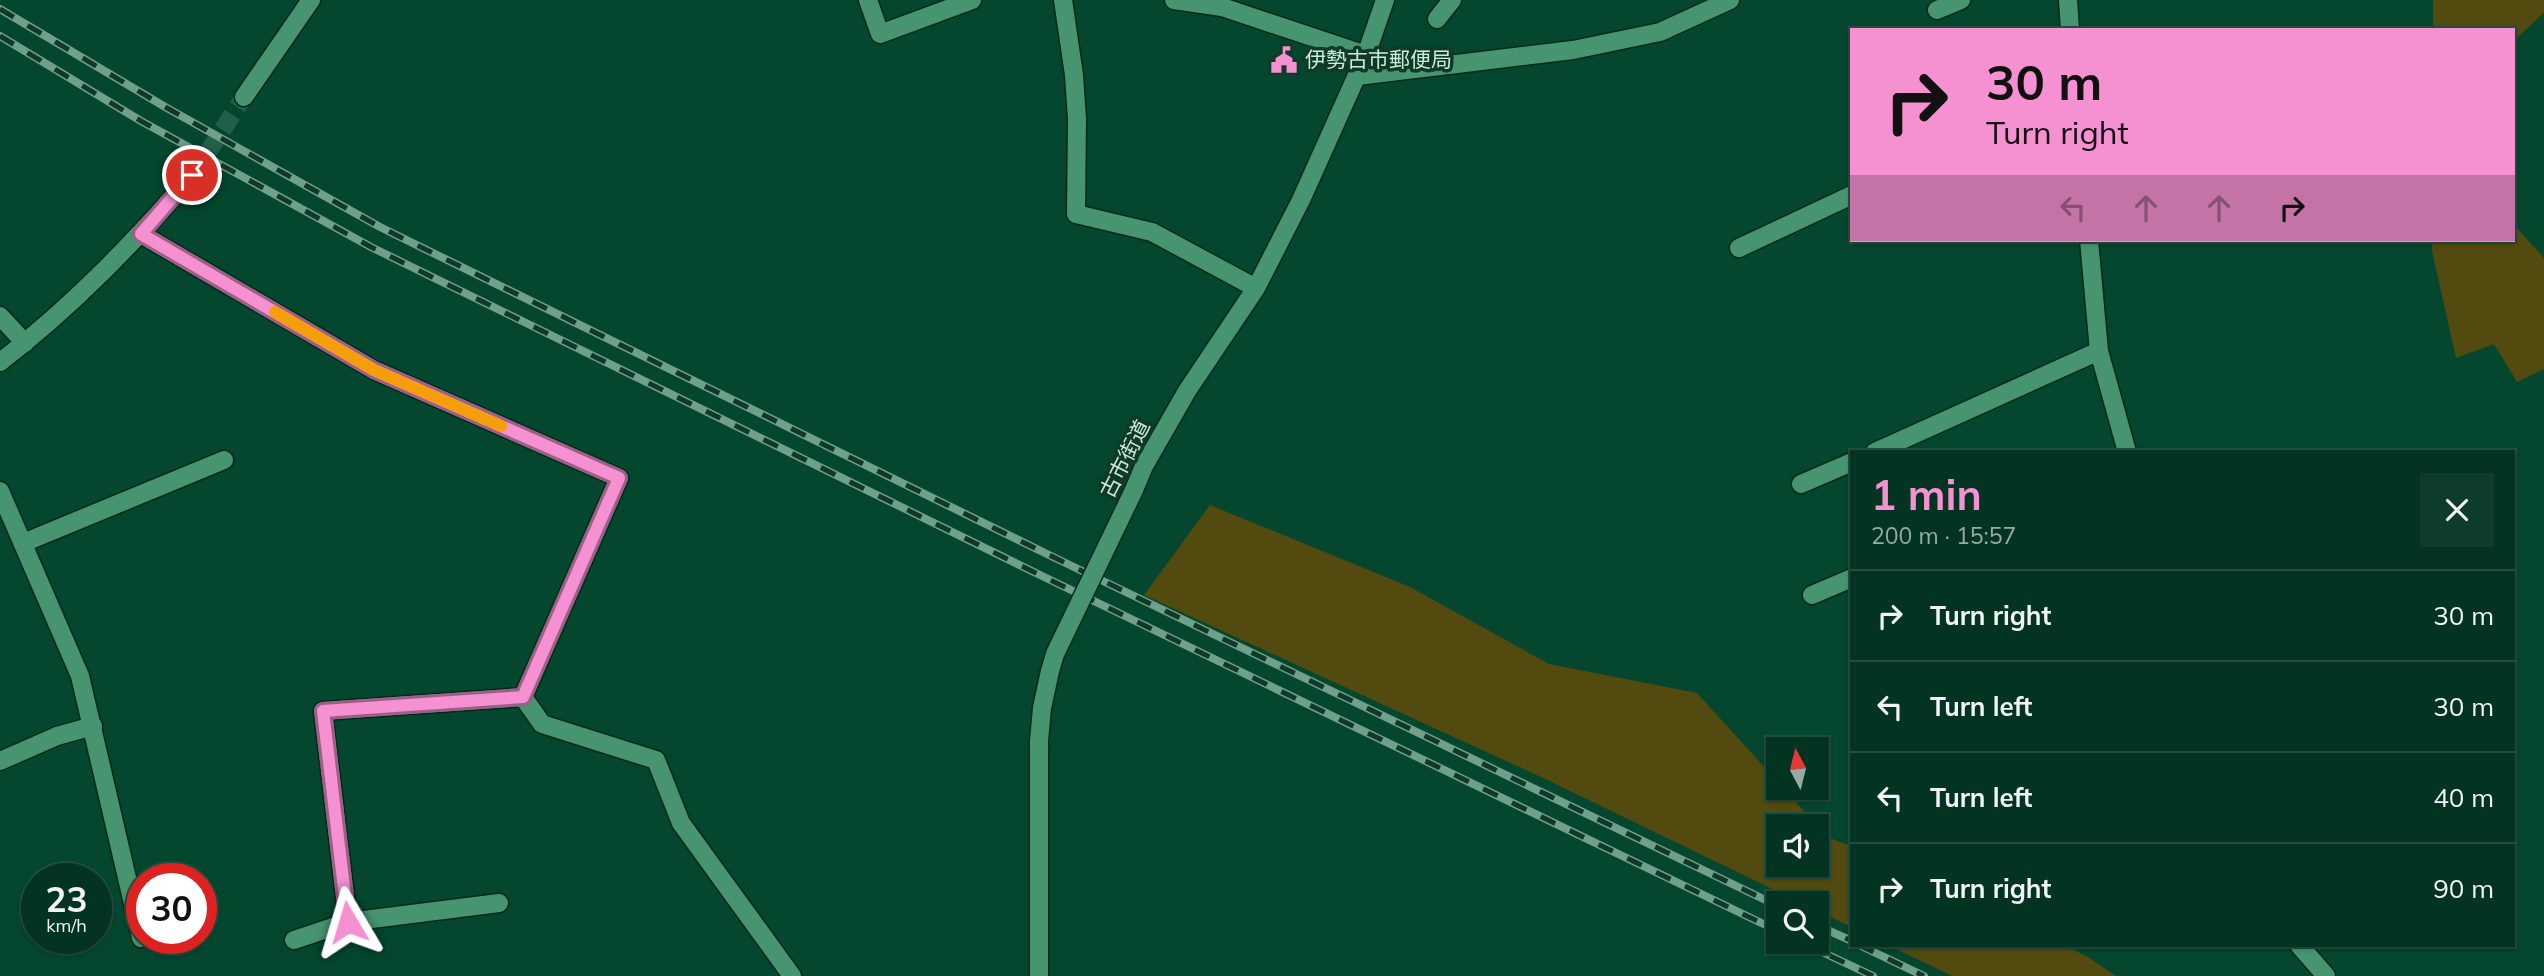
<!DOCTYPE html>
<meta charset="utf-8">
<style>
:root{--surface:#033422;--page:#0d3c2a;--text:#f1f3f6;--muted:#97aaa5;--line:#244f40;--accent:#f590d1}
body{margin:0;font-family:Mulish,"Noto Sans JP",sans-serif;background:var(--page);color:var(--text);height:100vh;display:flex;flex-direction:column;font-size:26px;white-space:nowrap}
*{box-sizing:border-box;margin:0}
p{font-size:23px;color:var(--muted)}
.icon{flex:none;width:38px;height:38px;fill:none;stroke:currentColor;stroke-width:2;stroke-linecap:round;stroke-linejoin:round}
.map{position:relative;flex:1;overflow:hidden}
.panel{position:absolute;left:1850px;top:450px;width:665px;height:497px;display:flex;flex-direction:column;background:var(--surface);border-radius:0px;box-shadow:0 2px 5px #0004,0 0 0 2px var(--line)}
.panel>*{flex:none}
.guide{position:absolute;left:1850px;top:28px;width:665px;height:214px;border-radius:0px;box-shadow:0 2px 5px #0004,0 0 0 2px var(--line);background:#f590d1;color:#111;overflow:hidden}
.needle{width:46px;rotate:353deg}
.controls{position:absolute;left:1766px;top:737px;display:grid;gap:14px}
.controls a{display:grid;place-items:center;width:63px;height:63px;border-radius:0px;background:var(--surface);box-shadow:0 2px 5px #0004,0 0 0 2px var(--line);font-size:35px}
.speed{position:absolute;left:21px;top:863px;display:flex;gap:14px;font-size:35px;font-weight:700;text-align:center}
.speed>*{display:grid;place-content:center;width:91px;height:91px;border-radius:50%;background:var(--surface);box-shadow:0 2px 5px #0004,0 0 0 2px var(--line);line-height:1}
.speed small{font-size:18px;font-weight:400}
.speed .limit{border:10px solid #d22;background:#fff;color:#111}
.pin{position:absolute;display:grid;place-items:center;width:60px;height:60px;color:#fff;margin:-30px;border:4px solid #fff;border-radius:50%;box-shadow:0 2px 7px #0007}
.me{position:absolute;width:77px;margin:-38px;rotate:353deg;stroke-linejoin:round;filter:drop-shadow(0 0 5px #0008)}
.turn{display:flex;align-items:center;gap:24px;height:147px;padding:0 21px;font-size:32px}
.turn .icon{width:91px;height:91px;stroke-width:2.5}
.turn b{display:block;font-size:49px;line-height:60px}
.lanes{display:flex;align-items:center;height:66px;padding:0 21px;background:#0003;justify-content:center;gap:35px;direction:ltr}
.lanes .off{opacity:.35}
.round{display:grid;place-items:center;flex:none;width:74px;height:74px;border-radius:0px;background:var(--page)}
.overview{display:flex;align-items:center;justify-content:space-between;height:119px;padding:0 21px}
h1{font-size:42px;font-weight:700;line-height:52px;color:var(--accent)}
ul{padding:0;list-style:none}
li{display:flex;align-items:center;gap:21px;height:91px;padding:0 21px;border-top:2px solid var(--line)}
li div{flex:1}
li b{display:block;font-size:26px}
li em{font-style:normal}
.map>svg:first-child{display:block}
.green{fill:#524a0e;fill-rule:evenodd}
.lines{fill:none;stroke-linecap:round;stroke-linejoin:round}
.minor-tunnel{stroke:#215f48;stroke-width:18;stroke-dasharray:18 9;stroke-linecap:butt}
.service-casing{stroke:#002a19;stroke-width:21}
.minor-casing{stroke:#002a19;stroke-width:21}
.tertiary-casing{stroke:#002a19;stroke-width:21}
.service{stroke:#479470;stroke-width:18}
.minor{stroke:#479470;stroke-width:18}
.tertiary{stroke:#479470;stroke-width:18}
.rail-casing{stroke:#6ea08a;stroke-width:8}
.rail{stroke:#103927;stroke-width:5;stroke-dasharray:16;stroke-linecap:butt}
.minor-bridge-casing{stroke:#002a19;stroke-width:21;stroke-linecap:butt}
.minor-bridge{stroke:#479470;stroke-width:18}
.route-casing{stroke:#9f5e88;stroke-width:18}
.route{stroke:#f590d1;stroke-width:12}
.slow{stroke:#f59e0b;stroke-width:12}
.labels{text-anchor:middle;stroke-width:7;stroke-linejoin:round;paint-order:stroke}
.poi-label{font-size:21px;fill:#c8ecd8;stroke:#103927;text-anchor:start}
.street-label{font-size:21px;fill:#c8ecd8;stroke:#103927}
</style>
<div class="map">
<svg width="2544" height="976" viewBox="0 0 2544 976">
<rect width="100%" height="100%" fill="#04462e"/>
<path class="green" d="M2433 0H2544V12L2513 42V30H2433Z
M2513 187 2515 226 2544 258V369L2517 382 2494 344 2456 358 2432 251V240H2513Z
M1210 505 1410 587 1549 664 1697 693 1778 782V788H1783L1827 837 1851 846V927L1817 910 1816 903H1801L1541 777 1144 595ZM1778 826H1816V864H1778Z
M1888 945H2065L2088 957 2116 976H1952Z"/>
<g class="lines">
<path class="minor-tunnel" d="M193 175 244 97"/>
<defs>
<path id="service" d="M868 0 880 34 972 0
M1437 19 1452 0
M0 761 57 736 93 726"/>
<path id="minor" d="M1063 0 1074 75 1077 119 1076 214 1152 232 1256 288
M1174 0 1222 7 1366 55
M2068 0 2070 30
M1937 10 1961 0
M244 97 311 0
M141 234 374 370 619 478 523 697 323 711 348 922
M2089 240 2099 351 2127 452
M1739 248 1852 195
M0 316 25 343
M0 362C71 308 134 242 193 175
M1875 452 2099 351
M1801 484 1852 462
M1134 490 1144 466 1187 391 1256 288 1301 200 1366 55 1385 0
M0 491 80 676 141 938
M23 543 224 460
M1812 595 1852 578
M523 697 542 724 656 760 681 823 792 976
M294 940 348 922 499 903
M2299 945 2326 976
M1039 976V741L1042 708 1050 671"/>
<path id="tertiary" d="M1357 76 1573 50 1660 32 1730 0"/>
</defs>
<use href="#service" class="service-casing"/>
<use href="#minor" class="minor-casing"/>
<use href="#tertiary" class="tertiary-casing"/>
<use href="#service" class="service"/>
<use href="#minor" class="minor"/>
<use href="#tertiary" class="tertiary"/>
<defs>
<path id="rail" d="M0 9 167 108 380 227 1049 555 1778 906
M0 36 141 121 371 247 1040 575 1778 931
M1816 925 1852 941
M1801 942 1873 976
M1859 945 1924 976"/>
</defs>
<use href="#rail" class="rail-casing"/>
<use href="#rail" class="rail"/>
<defs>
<path id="minor-bridge" d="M1050 671 1055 654 1134 490"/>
</defs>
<use href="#minor-bridge" class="minor-bridge-casing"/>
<use href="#minor-bridge" class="minor-bridge"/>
</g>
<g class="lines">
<defs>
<path id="route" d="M192 175 141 234 374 370 619 478 523 697 323 711 348 922"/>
</defs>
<use href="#route" class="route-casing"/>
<use href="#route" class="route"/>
<path class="slow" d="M275 312 374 370 501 426"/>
</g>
<defs>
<symbol id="civic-bare" viewBox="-9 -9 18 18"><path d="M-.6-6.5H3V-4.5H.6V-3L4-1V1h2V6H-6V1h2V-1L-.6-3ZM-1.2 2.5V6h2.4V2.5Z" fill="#f590d1" stroke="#103927" stroke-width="2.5" paint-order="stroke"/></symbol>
</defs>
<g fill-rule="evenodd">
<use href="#civic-bare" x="1265" y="41" width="38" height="38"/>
</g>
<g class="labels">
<g class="poi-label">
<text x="1305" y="67">伊勢古市郵便局</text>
</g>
<g class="street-label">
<text transform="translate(1125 459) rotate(-63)" y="7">古市街道</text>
</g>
</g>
</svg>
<div class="controls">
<a><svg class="needle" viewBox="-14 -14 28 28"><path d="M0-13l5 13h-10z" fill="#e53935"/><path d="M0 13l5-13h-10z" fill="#97aaa5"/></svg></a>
<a><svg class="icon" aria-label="sound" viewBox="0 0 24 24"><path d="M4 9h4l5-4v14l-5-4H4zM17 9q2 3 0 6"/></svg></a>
<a><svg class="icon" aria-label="search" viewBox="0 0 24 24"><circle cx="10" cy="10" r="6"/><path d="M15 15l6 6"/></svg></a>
</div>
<div class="speed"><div>23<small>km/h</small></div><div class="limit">30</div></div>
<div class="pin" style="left:192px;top:175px;background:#d93025"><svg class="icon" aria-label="arrive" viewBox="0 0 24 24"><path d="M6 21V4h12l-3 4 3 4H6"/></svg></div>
<svg class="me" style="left:348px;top:922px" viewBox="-20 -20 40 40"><path d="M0-17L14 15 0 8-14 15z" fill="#f590d1" stroke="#fff" stroke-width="4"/></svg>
<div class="guide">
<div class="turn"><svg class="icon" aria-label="right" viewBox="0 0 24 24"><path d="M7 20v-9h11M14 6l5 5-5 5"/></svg><div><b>30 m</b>Turn right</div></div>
<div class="lanes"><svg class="icon off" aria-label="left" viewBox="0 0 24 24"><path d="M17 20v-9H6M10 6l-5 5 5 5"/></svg><svg class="icon off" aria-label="ahead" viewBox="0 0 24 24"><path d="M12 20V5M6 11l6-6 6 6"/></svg><svg class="icon off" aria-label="ahead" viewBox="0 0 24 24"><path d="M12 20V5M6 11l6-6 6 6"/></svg><svg class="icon" aria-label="right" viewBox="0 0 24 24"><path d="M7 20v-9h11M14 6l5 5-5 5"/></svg></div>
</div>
<section class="panel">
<div class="overview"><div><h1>1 min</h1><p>200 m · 15:57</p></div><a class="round"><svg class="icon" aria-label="close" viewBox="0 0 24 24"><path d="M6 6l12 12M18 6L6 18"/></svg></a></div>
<ul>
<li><svg class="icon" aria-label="right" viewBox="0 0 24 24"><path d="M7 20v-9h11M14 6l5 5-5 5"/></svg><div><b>Turn right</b></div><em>30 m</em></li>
<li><svg class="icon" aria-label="left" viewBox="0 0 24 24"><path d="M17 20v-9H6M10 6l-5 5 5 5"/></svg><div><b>Turn left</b></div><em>30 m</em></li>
<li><svg class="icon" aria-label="left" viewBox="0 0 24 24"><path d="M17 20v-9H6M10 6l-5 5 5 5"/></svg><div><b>Turn left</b></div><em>40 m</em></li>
<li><svg class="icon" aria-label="right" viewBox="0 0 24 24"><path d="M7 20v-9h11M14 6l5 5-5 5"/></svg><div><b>Turn right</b></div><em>90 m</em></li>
</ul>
</section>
</div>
